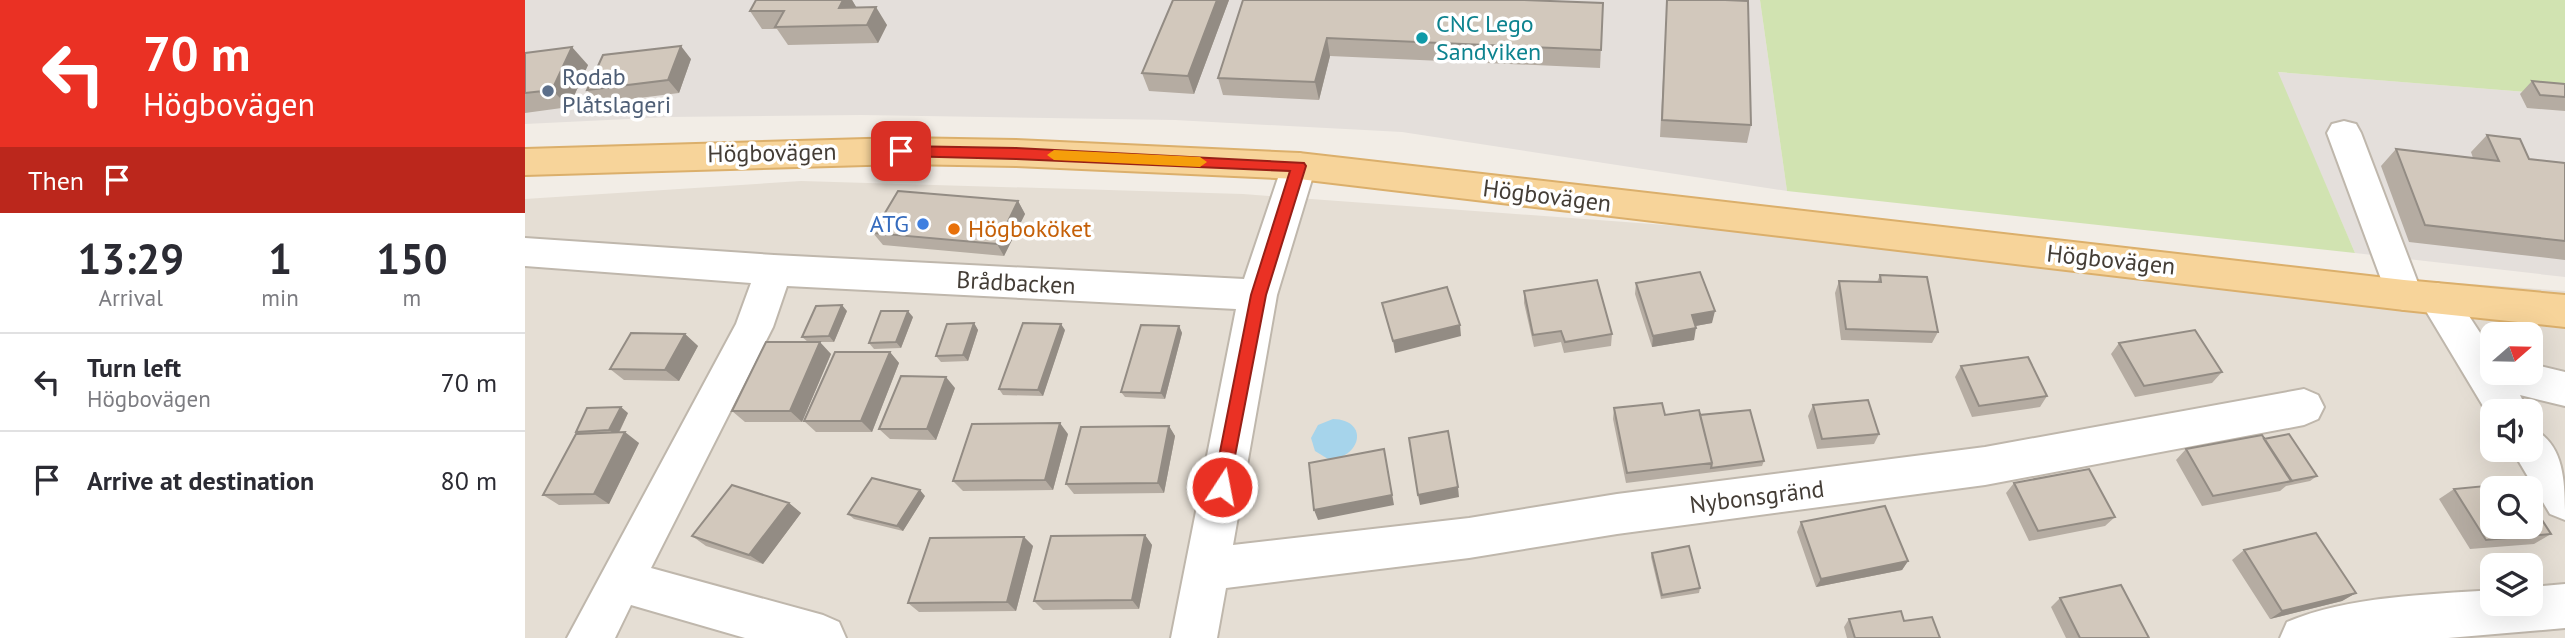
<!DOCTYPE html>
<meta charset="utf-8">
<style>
:root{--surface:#fff;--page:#f2f2f3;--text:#2b2b33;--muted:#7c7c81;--line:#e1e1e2}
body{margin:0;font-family:"PT Sans",sans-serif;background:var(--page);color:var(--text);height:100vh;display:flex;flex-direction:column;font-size:26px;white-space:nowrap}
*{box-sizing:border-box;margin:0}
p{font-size:23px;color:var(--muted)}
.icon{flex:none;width:38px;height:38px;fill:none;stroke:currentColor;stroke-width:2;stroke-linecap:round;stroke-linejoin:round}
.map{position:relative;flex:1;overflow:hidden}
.sheet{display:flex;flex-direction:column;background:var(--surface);width:525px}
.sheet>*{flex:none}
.top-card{background:#ea3124;color:#fff;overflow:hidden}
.needle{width:46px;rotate:70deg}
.fabs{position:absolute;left:1955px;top:322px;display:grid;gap:14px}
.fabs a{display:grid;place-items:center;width:63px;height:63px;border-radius:14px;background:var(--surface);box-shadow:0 7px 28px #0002;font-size:35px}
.pin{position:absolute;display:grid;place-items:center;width:60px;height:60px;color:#fff;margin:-30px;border-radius:14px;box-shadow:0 4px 10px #0006}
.me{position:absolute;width:77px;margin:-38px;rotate:11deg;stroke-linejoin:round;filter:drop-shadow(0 0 5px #0008)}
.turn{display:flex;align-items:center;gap:24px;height:147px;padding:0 28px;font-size:32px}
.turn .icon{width:91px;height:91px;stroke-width:2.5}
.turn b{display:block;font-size:49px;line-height:60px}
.then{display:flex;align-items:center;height:66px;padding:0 28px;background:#0003;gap:14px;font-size:26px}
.eta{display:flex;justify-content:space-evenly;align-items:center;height:119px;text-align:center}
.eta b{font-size:42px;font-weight:800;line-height:49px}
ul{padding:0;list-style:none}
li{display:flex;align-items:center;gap:21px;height:98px;padding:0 28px;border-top:2px solid var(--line)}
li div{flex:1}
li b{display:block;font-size:26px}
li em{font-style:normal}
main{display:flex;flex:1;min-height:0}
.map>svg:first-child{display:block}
.residential{fill:#e5ded4;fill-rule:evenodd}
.industrial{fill:#e4dfdb}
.green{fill:#d1e3b1}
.water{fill:#a6d4eb}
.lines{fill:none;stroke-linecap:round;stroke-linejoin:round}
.minor-casing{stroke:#bfb7ac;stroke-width:4}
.major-casing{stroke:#dbaf6b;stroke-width:4}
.minor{fill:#fff;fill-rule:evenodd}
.major{fill:#f7d49a;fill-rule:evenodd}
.wall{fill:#b5aca2}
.shaded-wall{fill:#938c84}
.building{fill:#d2c8bc;stroke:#938c84;stroke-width:2}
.route{fill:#ea3124;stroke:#982017;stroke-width:2}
.slow{fill:#f59e0b}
.culture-dot{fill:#0f9aa8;stroke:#fff;stroke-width:2.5}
.service-dot{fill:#5c6f8a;stroke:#fff;stroke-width:2.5}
.shop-dot{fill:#3f7fe0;stroke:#fff;stroke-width:2.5}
.food-dot{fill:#e8710a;stroke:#fff;stroke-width:2.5}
.labels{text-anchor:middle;stroke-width:7;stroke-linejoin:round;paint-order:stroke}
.culture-label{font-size:24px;fill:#0d838f;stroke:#fff;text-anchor:start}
.service-label{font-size:24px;fill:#4e5e75;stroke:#fff;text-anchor:start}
.street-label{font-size:24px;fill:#443d36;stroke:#fff}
.shop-label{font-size:24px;fill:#366cbe;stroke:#fff;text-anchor:end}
.food-label{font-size:24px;fill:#c56008;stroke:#fff;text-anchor:start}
</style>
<main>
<section class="sheet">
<div class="top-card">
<div class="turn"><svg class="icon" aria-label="left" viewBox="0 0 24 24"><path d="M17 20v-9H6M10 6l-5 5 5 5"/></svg><div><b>70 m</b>Högbovägen</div></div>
<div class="then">Then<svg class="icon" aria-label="arrive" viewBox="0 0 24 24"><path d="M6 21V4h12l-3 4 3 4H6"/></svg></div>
</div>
<div class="eta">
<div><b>13:29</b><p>Arrival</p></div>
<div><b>1</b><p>min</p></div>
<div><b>150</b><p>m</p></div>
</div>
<ul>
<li><svg class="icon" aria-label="left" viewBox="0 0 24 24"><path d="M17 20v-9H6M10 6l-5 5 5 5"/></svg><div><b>Turn left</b><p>Högbovägen</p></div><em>70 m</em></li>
<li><svg class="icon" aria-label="arrive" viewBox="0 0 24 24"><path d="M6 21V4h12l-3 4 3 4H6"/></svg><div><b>Arrive at destination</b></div><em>80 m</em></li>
</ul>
</section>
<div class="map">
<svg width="2040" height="638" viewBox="0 0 2040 638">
<rect width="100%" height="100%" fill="#f2ede6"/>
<path class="residential" d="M276 181 718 194 2040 291V638H0V199ZM1967 334H2006V373H1967ZM1967 411H2006V450H1967ZM1967 488H2006V527H1967ZM1967 565H2006V604H1967Z"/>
<path class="industrial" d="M0 0H1235L1262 191 877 132 650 120 336 115 144 117 0 124Z
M1752 72 2040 95V277L1830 253Z"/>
<path class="green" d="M1235 0H2040V95L1753 72 1830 253 1262 191Z"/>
<path class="water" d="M808 419C845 420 836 459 803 459L790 451 786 438 793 425Z"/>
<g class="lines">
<defs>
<path id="minor" d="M1819 121 1831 124 1836 133 1896 291 1899 287 1912 283 1925 287 1967 351V373H2006V364L2040 372V406L1995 395 2003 411H1967V421L1895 301 1892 306 1879 310 1866 306 1802 133 1807 124Z
M774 153 786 157 791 166 752 295 708 545 944 518 1092 494 1460 447 1779 389 1793 395 1799 407 1793 419 1779 425 1460 485 1092 534 944 558 701 588 692 638H646L711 309 262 286 248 327 126 568 298 615 314 622 321 638H220L106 605 90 638H42L211 324 226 283 0 266V238L249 255 719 279 757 166 762 157Z
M2006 428C2040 443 2040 483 2040 520L2025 514 1987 450H2006Z
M2040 584V628L1923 638H1755L1762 622C1824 596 1900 595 1967 590V604H2006V587Z"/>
<path id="major" d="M376 138 491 140 774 153 1879 280 2040 295V327L1879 310 774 179 491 166 376 164 0 175V149Z"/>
</defs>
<use href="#minor" class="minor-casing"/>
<use href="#major" class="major-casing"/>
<use href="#minor" class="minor"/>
<use href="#major" class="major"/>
</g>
<path class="wall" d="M231 0H327L331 7 362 25 353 43 263 45 252 29H237L225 11Z
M648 0H704L669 94 624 91 617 73Z
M718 0 1078 3 1075 68 805 56 794 100 698 95 693 78Z
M1142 0 1226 125 1222 143 1135 137Z
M0 53 63 65 44 107 0 113Z
M166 59 154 93 74 103 62 90Z
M2007 81 2040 84V111L2002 108 1995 94Z
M1962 135 2004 159 2040 163V260L1884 242 1856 166 1871 149 1948 158 1946 152Z
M493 201 500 214 479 256 358 245 348 233Z
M1355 275 1413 332 1407 343 1316 340 1310 293 1314 281 1352 282Z
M1111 283 1187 323 1170 326 1169 340 1127 347 1110 294Z
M999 291 1087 334 1086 346 1039 353 1036 342 1009 347 999 303Z
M322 311 309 342H290L306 354 277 422H220L207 411 283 342 277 337Z
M388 317 376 348 349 349 344 343Z
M449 323 453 330 443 361 416 362 411 356Z
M654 326 657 333 640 399 600 397 596 392Z
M540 330 518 396 478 395 474 389Z
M160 334 173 346 154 381 99 380 85 369Z
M1594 343 1697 372 1687 383 1610 397 1586 354Z
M365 352 374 363 347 432H291L279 421Z
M1436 366 1522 396 1515 407 1447 417 1430 377Z
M430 388 411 440 365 439 354 429Z
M1288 405 1354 434 1349 444 1292 449 1283 416Z
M1089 408 1140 415H1175L1239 461 1237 466 1101 483 1088 419Z
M103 413 94 433 114 443 84 504 34 505 18 495 53 433 51 432Z
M644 426 650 436 639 493 549 494 541 484Z
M543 434 528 490 438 491 428 481Z
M1739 439 1792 476 1785 481 1761 486 1755 491 1677 506 1651 460 1661 449Z
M1489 483 1590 517 1580 526 1504 541 1481 493Z
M1929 489 2026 534 2009 544 1945 549 1914 499Z
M400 496 378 531 329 519 323 514Z
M264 503 276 513 238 564 181 546 167 536Z
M1276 522 1383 561 1377 570 1291 587 1272 532Z
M620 535 627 545 614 609 518 610 509 601Z
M499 537 508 546 491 611 394 612 383 603Z
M1719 550 1831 593 1817 601 1745 619 1707 560Z
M1127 553 1175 588 1174 593 1136 599 1126 557Z
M1535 598 1624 638H1541L1526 607Z
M1324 619 1379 621 1415 638H1322L1319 627Z"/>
<path class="shaded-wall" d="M318 0H327L333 10 314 8Z
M692 0H704L669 94 663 76Z
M351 7 362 25 353 43 342 25Z
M802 38 805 56 794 100 790 82Z
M156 46 166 59 154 93 143 80Z
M47 47 63 65 44 107 27 90Z
M493 201 500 214 479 256 472 244Z
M317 305 322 311 309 342 304 336Z
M383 311 388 317 376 348 371 342Z
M1190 311 1187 323 1165 327 1167 315Z
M449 323 453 330 443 361 438 355Z
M536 324 540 330 518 396 513 390Z
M935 325 936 336 870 353 868 341Z
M654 326 657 333 640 399 636 393Z
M1171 328 1169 340 1127 347 1128 336Z
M160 334 173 346 154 381 140 370Z
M295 342 306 354 277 422 265 411Z
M365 352 374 363 347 432 336 421Z
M421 377 430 388 411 440 402 429Z
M96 407 103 413 92 436 84 430Z
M535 423 543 434 528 490 520 480Z
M644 426 650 436 639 493 633 483Z
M100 432 114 443 84 504 69 494Z
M859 449 869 505 793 520 789 510Z
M933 487 934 497 895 505 893 495Z
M395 490 400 496 378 531 372 526Z
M264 503 276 513 238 564 224 555Z
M620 535 627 545 614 609 607 600Z
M499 537 508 546 491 611 482 602Z
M1383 561 1377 570 1291 587 1296 579Z
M1831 593 1817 601 1745 619 1757 611Z"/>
<path class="building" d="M231 0H318L314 8 351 7 342 25 250 27 259 11H225Z
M648 0H692L663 76 617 73Z
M718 0H999L1078 3 1076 50 802 38 790 82 693 78Z
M1142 0H1200L1223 1 1226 125 1137 120Z
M156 46 143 80 62 90 78 55Z
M47 47 27 90 0 93V53Z
M2007 81 2040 84V97L2015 95Z
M1962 135 1995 139 2004 159 2040 163V241L1900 225 1871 149 1974 161Z
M373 191 493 201 472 244 348 233Z
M1175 272 1190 311 1167 315 1171 328 1128 336 1111 283Z
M1355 275 1402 277 1413 332 1321 329 1314 281 1356 282Z
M1072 280 1087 334 1040 342 1036 331 1008 335 999 291Z
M922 287 935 325 868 341 857 303Z
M317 305 304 336 277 337 291 306Z
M356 311H383L371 342 344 343Z
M449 323 438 355 411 356 422 324Z
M498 323 536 324 513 390 474 389Z
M616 325 654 326 636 393 596 392Z
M1670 330 1697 372 1619 386 1594 343Z
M106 333 160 334 140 370 85 369Z
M241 342H295L265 411H207Z
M310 352H365L336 421H279Z
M1503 357 1522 396 1454 406 1436 366Z
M376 376 421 377 402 429H354Z
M1343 400 1354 434 1297 439 1288 405Z
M1137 403 1140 415 1174 410 1187 463 1102 473 1089 408Z
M96 407 84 430 51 432 62 408Z
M1225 410 1239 461 1186 468 1187 463 1175 415Z
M535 423 520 480 428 481 447 424Z
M644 426 633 483 541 484 556 427Z
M923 431 933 487 893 495 884 438Z
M100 432 69 494 18 495 51 434Z
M1764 434 1792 476 1766 481 1739 439Z
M1737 435 1767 481 1688 496 1661 449Z
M859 449 867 495 789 510 784 463Z
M1564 469 1590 517 1513 531 1489 483Z
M347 478 395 490 372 526 323 514Z
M1992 483 1996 488H1967V527H2006V503L2026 534 1961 540 1929 489Z
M207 485 264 503 224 555 167 536Z
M1360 506 1383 561 1296 579 1276 522Z
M1791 533 1831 593 1757 611 1719 550Z
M620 535 607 600 509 601 526 536Z
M499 537 482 602 383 603 405 538Z
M1164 546 1175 588 1137 595 1127 553Z
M1596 585 1624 638H1555L1535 598Z
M1376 611 1379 621 1407 617 1415 638H1330L1324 619Z"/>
<path class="route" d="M376 146 491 148 779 163 781 166 741 295 703 492 697 495 691 492 688 487 726 295 765 171 491 159 376 156 369 151Z"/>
<path class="slow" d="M529 150 675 157 682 162 675 167 529 160 522 155Z"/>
<circle class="culture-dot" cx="897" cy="38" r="7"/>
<circle class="service-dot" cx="23" cy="91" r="7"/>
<circle class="shop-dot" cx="398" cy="224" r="7"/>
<circle class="food-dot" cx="429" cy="229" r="7"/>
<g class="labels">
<g class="culture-label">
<text x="911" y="32">CNC Lego<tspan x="911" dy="28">Sandviken</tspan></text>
</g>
<g class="service-label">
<text x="37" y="85">Rodab<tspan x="37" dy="28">Plåtslageri</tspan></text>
</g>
<g class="street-label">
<text transform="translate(247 153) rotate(-1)" y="8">Högbovägen</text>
<text transform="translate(1022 196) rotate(7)" y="8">Högbovägen</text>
<text transform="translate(1586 260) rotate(6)" y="8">Högbovägen</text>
<text transform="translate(491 283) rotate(3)" y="8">Brådbacken</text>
<text transform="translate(1232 497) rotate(-7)" y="8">Nybonsgränd</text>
</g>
<g class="shop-label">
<text x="384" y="232">ATG</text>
</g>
<g class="food-label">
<text x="443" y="237">Högboköket</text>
</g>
</g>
</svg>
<div class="fabs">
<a><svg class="needle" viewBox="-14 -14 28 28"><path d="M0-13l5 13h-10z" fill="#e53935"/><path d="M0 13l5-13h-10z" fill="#7c7c81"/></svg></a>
<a><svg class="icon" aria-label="sound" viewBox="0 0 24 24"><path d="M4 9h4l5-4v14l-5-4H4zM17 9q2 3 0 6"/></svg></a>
<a><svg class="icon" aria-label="search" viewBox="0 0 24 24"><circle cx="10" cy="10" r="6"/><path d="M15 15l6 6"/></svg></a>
<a><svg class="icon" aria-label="layers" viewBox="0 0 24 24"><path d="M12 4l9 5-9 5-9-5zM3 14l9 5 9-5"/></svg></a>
</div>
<div class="pin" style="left:376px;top:151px;background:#d93025"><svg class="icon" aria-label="arrive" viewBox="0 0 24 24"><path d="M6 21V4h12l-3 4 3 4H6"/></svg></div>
<svg class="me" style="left:697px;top:487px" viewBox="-20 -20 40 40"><circle r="17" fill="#ea3124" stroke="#fff" stroke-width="3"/><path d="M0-11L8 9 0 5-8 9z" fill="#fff"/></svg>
</div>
</main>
